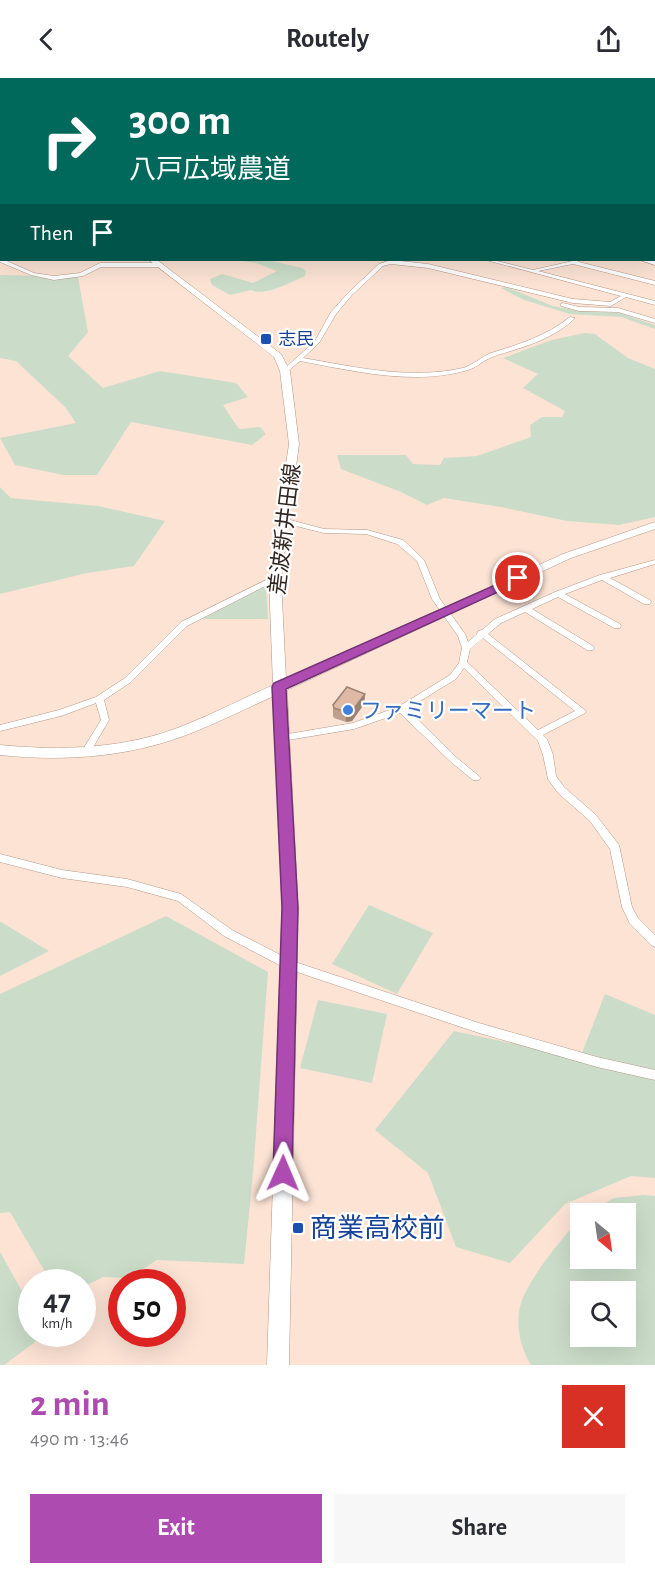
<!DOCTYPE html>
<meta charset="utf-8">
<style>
:root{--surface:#fff;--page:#f7f7f7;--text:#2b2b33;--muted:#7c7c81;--accent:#ae4bb1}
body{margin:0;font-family:"Alegreya Sans","Noto Sans JP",sans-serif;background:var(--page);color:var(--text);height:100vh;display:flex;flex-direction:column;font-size:22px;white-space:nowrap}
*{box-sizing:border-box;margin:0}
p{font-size:20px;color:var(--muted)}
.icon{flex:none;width:33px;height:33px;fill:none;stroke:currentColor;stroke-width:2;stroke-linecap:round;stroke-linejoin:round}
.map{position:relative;height:1287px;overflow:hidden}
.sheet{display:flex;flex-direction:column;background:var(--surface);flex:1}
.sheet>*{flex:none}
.hud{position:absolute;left:0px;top:0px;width:656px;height:183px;box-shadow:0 6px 24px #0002;background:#00695c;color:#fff;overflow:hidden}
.needle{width:39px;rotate:151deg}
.controls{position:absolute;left:570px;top:1125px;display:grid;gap:12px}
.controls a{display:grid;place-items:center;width:66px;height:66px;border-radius:0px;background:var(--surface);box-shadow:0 6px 24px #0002;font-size:30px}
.speed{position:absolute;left:18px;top:1191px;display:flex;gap:12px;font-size:30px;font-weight:700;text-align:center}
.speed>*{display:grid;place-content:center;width:78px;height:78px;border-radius:50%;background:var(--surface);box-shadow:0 6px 24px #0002;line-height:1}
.speed small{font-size:15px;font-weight:400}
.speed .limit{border:9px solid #d22;background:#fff;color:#111}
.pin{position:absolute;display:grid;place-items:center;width:51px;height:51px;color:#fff;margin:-26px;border:3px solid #fff;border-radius:50%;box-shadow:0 2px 6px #0007}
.me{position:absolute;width:66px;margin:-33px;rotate:1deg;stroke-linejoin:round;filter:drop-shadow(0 0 4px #0008)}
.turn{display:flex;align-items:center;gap:21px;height:126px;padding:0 30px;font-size:27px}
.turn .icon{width:78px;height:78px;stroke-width:2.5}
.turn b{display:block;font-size:42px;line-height:51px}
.then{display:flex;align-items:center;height:57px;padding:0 30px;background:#0003;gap:12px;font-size:22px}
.round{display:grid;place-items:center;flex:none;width:63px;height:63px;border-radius:0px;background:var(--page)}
.summary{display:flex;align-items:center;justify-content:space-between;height:102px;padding:0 30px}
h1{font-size:36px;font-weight:700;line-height:45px;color:var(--accent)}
.cta{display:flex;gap:12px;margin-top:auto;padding:12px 30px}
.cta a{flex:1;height:69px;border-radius:0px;background:var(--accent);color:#fff;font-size:24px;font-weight:700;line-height:69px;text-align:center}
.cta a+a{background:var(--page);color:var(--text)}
header{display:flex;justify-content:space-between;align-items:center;height:78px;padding:0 30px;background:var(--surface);font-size:27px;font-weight:700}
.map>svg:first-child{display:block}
.green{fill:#cbddc9;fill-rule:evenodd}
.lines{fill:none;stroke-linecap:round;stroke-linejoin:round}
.street-casing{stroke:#b49786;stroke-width:1}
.secondary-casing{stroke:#b49786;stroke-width:1}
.street{fill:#fff;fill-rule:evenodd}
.secondary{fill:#fff;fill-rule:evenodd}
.wall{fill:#bfa08f}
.shaded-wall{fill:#9b8274}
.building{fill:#debaa6;stroke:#9b8274;stroke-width:1.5}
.route{fill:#ae4bb1;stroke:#713173;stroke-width:1.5}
.transit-dot{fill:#1a4fb4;stroke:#fff;stroke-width:2}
.shop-dot{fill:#3f7fe0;stroke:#fff;stroke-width:2}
.labels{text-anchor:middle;stroke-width:4.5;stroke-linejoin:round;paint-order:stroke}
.far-transit-label{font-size:18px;fill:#164399;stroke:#fff;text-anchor:start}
.street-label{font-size:22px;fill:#332821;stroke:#fff}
.shop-label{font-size:22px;fill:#366cbe;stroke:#fff;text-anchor:start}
.near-transit-label{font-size:27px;fill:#164399;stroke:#fff;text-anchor:start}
</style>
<header><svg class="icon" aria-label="back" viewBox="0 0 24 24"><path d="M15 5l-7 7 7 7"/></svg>Routely<svg class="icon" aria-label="share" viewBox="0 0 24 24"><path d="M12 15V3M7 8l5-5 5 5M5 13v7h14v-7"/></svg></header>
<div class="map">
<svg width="655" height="1287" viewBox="0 0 655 1287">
<rect width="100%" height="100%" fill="#fce3d4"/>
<path class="green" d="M235 182H267L302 190 306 193 305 198C291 204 265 219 251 212L230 217 212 207 210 201 222 196 253 205 277 193 256 185Z
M0 197 78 199 88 254 68 278 103 310 160 293 236 305 248 319 223 327 239 351 260 349 266 356 252 367 131 344 97 397H63L15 387 0 360 76 345 65 329 16 283 0 280Z
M506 209 553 228 581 233 620 235 655 247V251L621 239 570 236 524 222 501 210Z
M584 255 595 256 628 280 655 291V439L619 447 567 443 501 429 444 420 427 427 401 414 341 391 337 377H406L413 386 440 387 444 380 477 378 531 359 530 347 542 339H562L565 333 523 310 538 296 503 280 552 262Z
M0 409 11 420 98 428 165 443 134 488 87 495 0 516Z
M259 509H266L268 541H198Z
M369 827 433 855 397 916 332 886Z
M166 838 268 894 253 1095 244 1186 157 1182 129 1200 103 1199 83 1209 82 1204H51L10 1134 0 1135V916Z
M0 844H1L49 873 0 898Z
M605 916 655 937V1100L631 1098 565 1126 510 1185 456 1169 428 1095 375 1052 454 953 580 980Z
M318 922 387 936 372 1005 300 990Z
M644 1117 655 1118V1287H531C520 1270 515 1245 521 1225 530 1199 561 1161 580 1141V1180H626V1136L587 1135 614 1120ZM580 1214H626V1258H580Z
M0 1174 31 1229 32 1256H46L4 1287H0Z"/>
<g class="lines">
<defs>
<path id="street" d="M16 0H20L19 2H15Z
M503 0H514L510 2H495Z
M537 0H541L543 2H538Z
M569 0H573L575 2H570Z
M654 6H655V8H654Z
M654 15H655V17H654Z
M0 19H2V21H0Z
M654 25H655V28H654Z
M654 38H655V40H654Z
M654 57H655V59H654Z
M654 89H655V91H654Z
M654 120H655V122H654Z
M654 142H655V146H654Z
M654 165H655V169H654Z
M0 180 34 195 54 198 80 195 100 185H161L164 187 161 189H101L83 198 54 202 31 197 0 184Z
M391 182 428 186 573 221 610 224 621 218 486 182H493L533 192 577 182 579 184 655 203V207L573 186 538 193 655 223V227L626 219 611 228 573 225 428 190 391 186 383 188 352 217 336 236 319 265 303 280C355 289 410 302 463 290 473 287 481 279 491 275 520 266 546 258 570 239L575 240C555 260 527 268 501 276 497 277 492 279 488 281 481 284 476 290 468 292 414 308 354 293 300 283L287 294H283V292L315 263 331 234 348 215 379 186Z
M640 182H648L655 183V187Z
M563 225 579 229 618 230 655 241V245L618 234 579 233 561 228V226Z
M280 440H283L324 451 367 452 403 462 424 482 440 521 465 556 468 564 477 556 478 553 482 552 495 541 555 514 600 497 655 482V486L610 500 650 522 651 524 650 526H644L602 502 565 516 620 546 621 548 620 550H614L558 519 532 531 593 568 594 570 593 572H587L525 534 501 545 488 556 586 633 585 635 543 657 547 661 553 677 556 698 564 709 596 737 619 767 632 829 638 840 655 857V869L651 867 630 846 622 829 610 771 590 743 558 715 548 701 543 677 538 663 464 590 456 601 407 631 457 680 479 698 481 700 479 702H473L451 684 400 635 354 651 282 663 279 662 277 660 279 658 282 657 353 645 398 629 450 597 459 585 462 570 458 558 432 521 417 483 397 466 366 456 324 455 280 444ZM483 560 575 633 538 652 467 584 470 571Z
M272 499H275L279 501 187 548 131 604 104 622 109 642 88 678H82L80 676 101 642 96 625 61 638 0 653V647L59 632 96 619 125 600 181 544Z
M0 776 62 792 127 801 181 816 232 852 292 883 479 945 597 979 655 992V1002L597 989 479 955 285 890 224 858 178 823 127 809 62 800 0 784Z"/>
<path id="secondary" d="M251 0H258L249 2Z
M654 73H655V77H654Z
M149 182H157L281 276 290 293 299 366 281 501 286 601 563 476 655 444V451L571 480 287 612 298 830 289 1287H267L282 830 274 618C247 630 221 643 194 654 133 679 65 684 0 677V667C62 673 127 671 185 647 215 635 244 620 273 607L269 501 289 366 280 293 274 279Z"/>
</defs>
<use href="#street" class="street-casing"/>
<use href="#secondary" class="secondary-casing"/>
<use href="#street" class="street"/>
<use href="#secondary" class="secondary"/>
</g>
<path class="wall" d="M365 616 364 626 352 643 346 644 334 640 333 638V627Z"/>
<path class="shaded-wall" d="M365 616 364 626 352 643 346 644V634Z"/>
<path class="building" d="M347 609 365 616 352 633 346 634 334 630 333 627Z"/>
<path class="route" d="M518 497 522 498V503L286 611 298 830 292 1095 290 1102 283 1105 276 1102 273 1095 282 830 272 609 274 605Z"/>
<g class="transit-dot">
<rect x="260" y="255" width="12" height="12" rx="3"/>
<rect x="292" y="1144" width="12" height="12" rx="3"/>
</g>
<circle class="shop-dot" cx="348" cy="632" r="6"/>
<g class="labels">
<g class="far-transit-label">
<text x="278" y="267">志民</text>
</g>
<g class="street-label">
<text transform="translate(284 451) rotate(-83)" y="8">差波新井田線</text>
</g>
<g class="shop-label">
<text x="360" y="640">ファミリーマート</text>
</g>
<g class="near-transit-label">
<text x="310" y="1159">商業高校前</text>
</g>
</g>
</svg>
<div class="controls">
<a><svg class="needle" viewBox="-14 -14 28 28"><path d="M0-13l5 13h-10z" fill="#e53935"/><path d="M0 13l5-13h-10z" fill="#7c7c81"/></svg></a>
<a><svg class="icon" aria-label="search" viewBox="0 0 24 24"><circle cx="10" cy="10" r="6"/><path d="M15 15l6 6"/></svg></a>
</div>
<div class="speed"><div>47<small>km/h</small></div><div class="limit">50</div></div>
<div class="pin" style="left:518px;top:500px;background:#d93025"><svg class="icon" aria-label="arrive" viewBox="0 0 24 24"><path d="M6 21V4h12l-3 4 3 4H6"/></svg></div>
<svg class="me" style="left:283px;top:1095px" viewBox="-20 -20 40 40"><path d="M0-17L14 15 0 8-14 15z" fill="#ae4bb1" stroke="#fff" stroke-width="4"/></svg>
<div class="hud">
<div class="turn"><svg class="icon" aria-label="right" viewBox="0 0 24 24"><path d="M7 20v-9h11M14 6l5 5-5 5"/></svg><div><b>300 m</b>八戸広域農道</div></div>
<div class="then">Then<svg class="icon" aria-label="arrive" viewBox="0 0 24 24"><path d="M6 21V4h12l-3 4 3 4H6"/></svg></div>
</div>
</div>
<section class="sheet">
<div class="summary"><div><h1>2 min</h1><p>490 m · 13:46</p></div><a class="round" style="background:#d93025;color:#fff"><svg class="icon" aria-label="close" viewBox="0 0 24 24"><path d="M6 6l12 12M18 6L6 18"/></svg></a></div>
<div class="cta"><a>Exit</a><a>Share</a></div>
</section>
